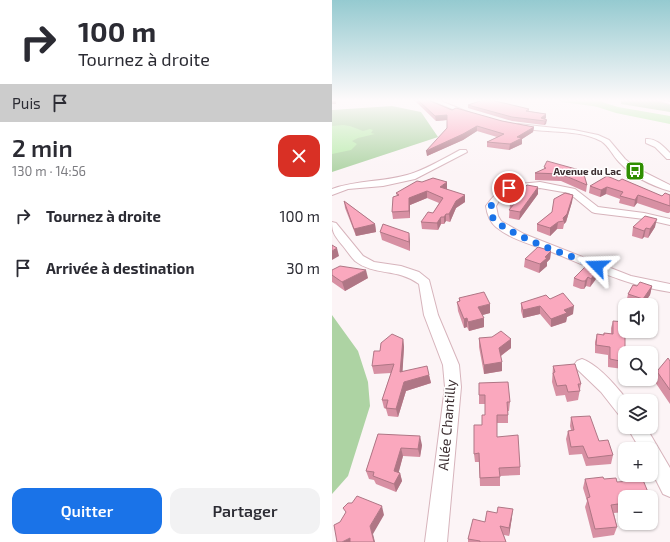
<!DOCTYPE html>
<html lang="fr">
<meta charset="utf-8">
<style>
:root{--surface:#fff;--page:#f2f2f3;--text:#2b2b33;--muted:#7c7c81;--accent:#1a73e8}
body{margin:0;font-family:"Exo 2",sans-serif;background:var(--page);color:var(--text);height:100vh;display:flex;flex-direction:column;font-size:15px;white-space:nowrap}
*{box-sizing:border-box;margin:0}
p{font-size:13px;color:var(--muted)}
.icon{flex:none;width:22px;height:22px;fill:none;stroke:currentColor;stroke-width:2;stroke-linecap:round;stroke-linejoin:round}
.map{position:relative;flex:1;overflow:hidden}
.details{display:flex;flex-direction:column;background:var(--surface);width:332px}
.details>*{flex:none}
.top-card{background:#fff;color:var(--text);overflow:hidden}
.controls{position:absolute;left:286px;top:298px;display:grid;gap:8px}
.controls a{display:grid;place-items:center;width:40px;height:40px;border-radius:8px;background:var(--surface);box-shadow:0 1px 3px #0004;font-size:20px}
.pin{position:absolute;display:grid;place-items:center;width:34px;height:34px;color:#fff;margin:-17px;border:2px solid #fff;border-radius:50%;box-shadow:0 1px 4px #0007}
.me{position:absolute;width:44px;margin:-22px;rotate:292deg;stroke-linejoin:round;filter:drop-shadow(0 0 3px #0008)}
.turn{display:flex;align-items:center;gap:14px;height:84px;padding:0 12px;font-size:18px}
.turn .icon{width:52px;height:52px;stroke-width:2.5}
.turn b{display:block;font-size:28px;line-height:34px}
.then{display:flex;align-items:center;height:38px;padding:0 12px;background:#0003;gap:8px;font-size:15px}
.round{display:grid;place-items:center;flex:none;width:42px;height:42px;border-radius:12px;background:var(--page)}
.headline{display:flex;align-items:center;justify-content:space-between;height:68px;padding:0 12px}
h1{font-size:24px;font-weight:600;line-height:30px}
.action{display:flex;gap:8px;margin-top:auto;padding:8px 12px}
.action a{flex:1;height:46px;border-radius:12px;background:var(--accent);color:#fff;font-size:16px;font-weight:600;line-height:46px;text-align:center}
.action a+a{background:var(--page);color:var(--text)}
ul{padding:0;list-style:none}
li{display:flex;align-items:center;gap:12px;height:52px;padding:0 12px}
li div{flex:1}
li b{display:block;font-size:15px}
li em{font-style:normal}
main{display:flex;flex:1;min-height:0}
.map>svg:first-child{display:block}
.green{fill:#add3a3}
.water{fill:#b8ebab}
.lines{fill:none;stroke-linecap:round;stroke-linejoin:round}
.canal{fill:#b8ebab;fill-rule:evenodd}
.river{fill:#b8ebab;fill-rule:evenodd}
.service-casing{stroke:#d7b4bc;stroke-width:2}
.minor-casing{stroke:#d7b4bc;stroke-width:2}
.service{fill:#fff;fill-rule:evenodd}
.minor{fill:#fff;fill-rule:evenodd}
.wall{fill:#d790a3}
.shaded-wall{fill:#af7685}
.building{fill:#faa8be;stroke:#af7685}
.route{stroke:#1a73e8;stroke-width:7;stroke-dasharray:0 12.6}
.labels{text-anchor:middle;stroke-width:3;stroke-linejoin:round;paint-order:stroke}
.far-poi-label{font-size:10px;font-weight:bold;fill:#3b2d30;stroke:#fff;text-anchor:end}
.near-street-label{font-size:14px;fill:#3b2d30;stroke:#fff}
</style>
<main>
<section class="details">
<div class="top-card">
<div class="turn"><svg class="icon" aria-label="right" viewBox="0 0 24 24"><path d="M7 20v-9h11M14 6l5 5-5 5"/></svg><div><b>100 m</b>Tournez à droite</div></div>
<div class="then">Puis<svg class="icon" aria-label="arrive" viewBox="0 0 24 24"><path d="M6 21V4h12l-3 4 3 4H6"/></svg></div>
</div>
<div class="headline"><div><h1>2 min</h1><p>130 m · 14:56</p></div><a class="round" style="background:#d93025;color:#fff"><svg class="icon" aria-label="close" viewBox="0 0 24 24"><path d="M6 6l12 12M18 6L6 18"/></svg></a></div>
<ul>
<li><svg class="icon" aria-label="right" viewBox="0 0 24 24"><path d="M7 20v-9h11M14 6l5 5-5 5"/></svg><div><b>Tournez à droite</b></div><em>100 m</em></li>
<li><svg class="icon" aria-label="arrive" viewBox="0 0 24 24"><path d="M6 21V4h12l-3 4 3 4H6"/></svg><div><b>Arrivée à destination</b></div><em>30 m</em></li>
</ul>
<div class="action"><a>Quitter</a><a>Partager</a></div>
</section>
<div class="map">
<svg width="338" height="542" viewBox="0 0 338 542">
<rect width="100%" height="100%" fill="#fcf4f6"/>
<path class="green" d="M289 100H338V112L289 104Z
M60 106 89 112 106 137 0 172V110Z
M0 315 26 351 36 382 38 406 16 476 0 494Z"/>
<path class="water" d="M11 125 18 126 31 131 38 129 41 130 39 133 43 134 26 138 20 141 25 144 19 150 0 154V126Z"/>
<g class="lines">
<path class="canal" d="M227 100H242L268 103 271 105 268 107 230 102Z"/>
<path class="river" d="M249 100H264L286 107 338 116V124L284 113 250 102Z"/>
<defs>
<path id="service" d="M324 100H329L338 102V104Z"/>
<path id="minor" d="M98 100H106L141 114 136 115Z
M186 124 242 130 266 135 277 140 293 159 304 168 338 185V191C320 186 300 176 287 162 281 156 277 146 269 141 244 128 211 134 184 127L183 126Z
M314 139C324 138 331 146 338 153V159H335L323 147 314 143Z
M128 150H134L135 152 83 179 51 186 16 189 0 195V189C25 180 50 182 75 175 91 171 113 158 128 150Z
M208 182 243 189 266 207 312 213 338 219V225L312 219 263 213 260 212 237 193 208 188 179 190 168 199 164 206 166 216 169 221 192 234 299 276 338 284V292C296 286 259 268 220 252 201 245 180 240 164 227 158 222 155 214 154 206 171 182 181 185 208 182Z
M0 222 4 223 31 256 42 262 69 266 87 272 97 280 106 315 127 365 129 387 115 542H93L113 387 111 365 92 315 87 284C66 268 42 276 23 261 19 257 15 251 11 246 4 237 0 234 0 222Z
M250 359C267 365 285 387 296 401H293V417L287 415 269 392 245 369 242 365 245 361Z
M295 427H314L338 468V497L331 494 319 470V449H308Z"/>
</defs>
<use href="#service" class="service-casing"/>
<use href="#minor" class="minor-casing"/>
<use href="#service" class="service"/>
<use href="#minor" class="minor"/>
</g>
<path class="wall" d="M82 100H96L120 110 170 121 202 127 201 132 190 139V144L177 150 155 147V142L165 137 145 131 131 140 95 156 115 128V120L104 121Z
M136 105 197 109V111L214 114V118L212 119 214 124 212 125 180 121 136 108Z
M212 167 255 185 254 192 229 181 203 180V173L212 169Z
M287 181 330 196 338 195V212L337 213H335L305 203 302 207 287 203 288 199 274 194 268 197 257 193 258 186Z
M115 189 133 202 124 208 118 222 114 221 112 224H109L106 230 90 229 89 222 101 213 107 203 95 198 78 205V218L61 219 60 212 65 196 64 193Z
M206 194 187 220 177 218 178 203Z
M241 195 240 202 234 222 232 224 231 229H225L218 236 205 231V224Z
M12 201 43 224 44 232 24 236 13 208Z
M301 227H323L316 238 312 237 310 239 300 236Z
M48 232 78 241V251L50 240Z
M219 251 218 259 215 262V266L207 273 192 267 193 259Z
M0 270 36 278 13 291 0 282Z
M265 271 264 279 258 287 254 286 252 289H249L241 286 242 278Z
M305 286H320L318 295 311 305H299L294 303 296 294Z
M127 298 158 313 150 315 152 327 137 331 135 327 132 328 126 311 125 302H127Z
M218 299 241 314 235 317 234 322 219 327 208 314 191 318 189 311V303Z
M281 321 293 362 291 369 276 367V355L263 353V342L265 334 271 335 272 333 279 334V328Z
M147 338 179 339V348L169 356 170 371 152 374 147 347Z
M71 339 72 347 70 372 97 375 99 383 74 391 66 417 56 416 54 409 52 408 50 400 59 373 42 374 40 366 48 351Z
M338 361V404L323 382V379L326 370Z
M221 366 249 384 246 400 235 402 233 395 224 396 220 382Z
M147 383 178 402 177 411H176V423H165V437L188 467V475L168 476V486H148L147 462H143L142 454 150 425 153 415V404H147Z
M239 417 267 441 281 455 279 464 254 466 250 454 237 455 234 439 236 431 239 430 238 426Z
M46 434 90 445 88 457 71 456 66 473H68L70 481 64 492 44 484 42 480 37 479 34 471Z
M253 479H272L285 482 293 497V512L282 513 285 527 282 535 261 538 253 507 255 501 251 488Z
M180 517 177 536 172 535 174 542H136V539L153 522Z"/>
<path class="shaded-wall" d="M0 101H4V104H0Z
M214 114V118L211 121 209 118Z
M115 115V120L104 121 103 116Z
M215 120 214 124 212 125 213 121Z
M145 126V131L131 140 95 156 94 151Z
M202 127 201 132 190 139V144L177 150 178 144 185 137Z
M115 182V189L108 194V187Z
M206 187V194L187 220 188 212Z
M275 187 274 194 268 197 269 190Z
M95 191V198L78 205V218L77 211V198Z
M133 195V202L124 208 118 222 117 214 124 201Z
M241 195 240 202 234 222 232 224V221L231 218Z
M306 195 305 203 302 207 303 200Z
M114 214V221L112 224V217Z
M109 217V224L106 230 105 223Z
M325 219 323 227 316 238 318 229Z
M226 222 225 229 218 236V228Z
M43 224 44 232 24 236 22 229Z
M314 228 312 237 310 239 312 231Z
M77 233 78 241V251L77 242Z
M5 248 7 256 0 260V251Z
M219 251 218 259 215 262V266L207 273 208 264 213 257Z
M265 267 264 279 258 287 259 279 263 270Z
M34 270 36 278 13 291 10 282Z
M256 277 254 286 252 289 253 281Z
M320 286 318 295 311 305H310L311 299Z
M158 304V313L147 316 146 307Z
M208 306V314L191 318V310Z
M242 306 241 314 235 317 234 322 219 327V319L232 310Z
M135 318V327L132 328V319Z
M152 318V327L137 331 136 322Z
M71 339 72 347 70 381 68 372Z
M179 339V348L167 357V348Z
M170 362V371L152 374V365Z
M97 375 99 383 74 391 66 417 64 409 72 382Z
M88 436 90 445 88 457 86 449Z
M69 448 71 456 65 479 62 471Z
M68 473 70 481 64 492 62 484Z
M50 506 52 515 41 534 43 542H42L38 526Z
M181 509 180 517 177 536V528Z
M18 538 19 542H10Z"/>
<path class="building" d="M86 100H96L120 110 124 108 170 121 202 127 185 137 190 138 178 144 155 142 172 134 145 126 131 134 94 151 115 128V115L103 116Z
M151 100H159L197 109 194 111 214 114 209 118 215 120 213 121 180 117 136 105Z
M215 161 251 171 255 185 229 174 203 173 214 168 212 167Z
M275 176 287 181 290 179 330 196 333 193 338 195V206L306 195 303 200 288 196 291 192 275 187 269 190 258 186Z
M101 178 115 182 108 187 133 195 124 201 117 214H114L112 217H109L105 223 89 222 96 212 101 213 111 198 95 191 77 198V211L60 212 61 197 67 195 64 193 85 181 90 182Z
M195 185 206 187 188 212 177 210 182 204 178 203Z
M233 193 241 195 235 214 231 218 232 221 226 222 218 228 205 224 220 212 222 199Z
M12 201 43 224 22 229Z
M313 216 325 219 318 229 314 228 312 231 301 227Z
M51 224 77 233V242L48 232Z
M0 245 5 248 0 251Z
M206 247 219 251 213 257 215 258 208 264 193 259Z
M256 264 265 267 263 270 265 271 259 279 256 277 253 281H250L242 278Z
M8 266 34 270 10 282 0 275V270Z
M308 282 320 286 311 299 296 294 301 285 305 286Z
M152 292 158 304 146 307 152 318 136 322 135 318 132 319 125 302 128 301 127 298Z
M231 293 242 306 232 310 235 313 219 319 208 306 191 310 189 303 214 295 218 299Z
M281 321 293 322V362L278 359V347L264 345 265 334 272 335V333L281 334Z
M169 331 179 339 167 348 170 362 152 365 147 338 160 337Z
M60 334 71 339 68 372 95 366 97 375 72 382 64 409 54 408 56 400H50L62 364 40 366 42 351H48L49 343Z
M336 358 338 361V390L326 373V370Z
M243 364 249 384H246L248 391 236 392 234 385 225 386 221 373 223 372 221 366Z
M176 382 178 402H175L176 415H165V437L186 435 188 467 167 468 168 477 148 478 147 453 142 454V425H150V415H153V395H147V383Z
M258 416 267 441 276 440 281 455 256 458 251 446 239 447 236 431 242 430 239 417Z
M46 434 88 436 86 449 69 448 62 471 68 473 62 484 41 476 42 472 34 471Z
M271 477 272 479 284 478 285 482 311 480 318 497H293V503L279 505 285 527 263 529 255 498 258 497 253 479Z
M25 496 50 506 38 526 42 542H18V538L10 542H5L2 525 8 522 14 512 11 508 16 503H20Z
M166 507 181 509 177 528 168 526 174 542H148V541L136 539 141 519 153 522 155 511 165 513Z"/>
<linearGradient id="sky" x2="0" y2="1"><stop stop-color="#95cad0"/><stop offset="0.57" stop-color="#fefafb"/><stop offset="1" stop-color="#fefafb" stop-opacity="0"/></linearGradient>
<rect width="338" height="176" fill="url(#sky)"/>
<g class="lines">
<path class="route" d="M177 188 165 197 159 206C159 210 159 215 161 218 176 236 242 257 265 266"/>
</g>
<defs>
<symbol id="bus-square" viewBox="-11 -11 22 22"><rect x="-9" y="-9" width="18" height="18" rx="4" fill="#2f8e01" stroke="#fff"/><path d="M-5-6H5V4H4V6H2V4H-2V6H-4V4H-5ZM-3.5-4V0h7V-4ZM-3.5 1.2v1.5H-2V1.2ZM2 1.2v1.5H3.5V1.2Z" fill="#fff"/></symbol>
</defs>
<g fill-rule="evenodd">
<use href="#bus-square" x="292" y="160" width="22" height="22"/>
</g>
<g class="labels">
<g class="far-poi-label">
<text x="289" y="175">Avenue du Lac</text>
</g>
<g class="near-street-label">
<text transform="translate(115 425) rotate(-85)" y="5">Allée Chantilly</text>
</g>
</g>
</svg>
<div class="controls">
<a><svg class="icon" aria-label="sound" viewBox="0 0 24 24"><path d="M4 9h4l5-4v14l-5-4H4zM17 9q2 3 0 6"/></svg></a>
<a><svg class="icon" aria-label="search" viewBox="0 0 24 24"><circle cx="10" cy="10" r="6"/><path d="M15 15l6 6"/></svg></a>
<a><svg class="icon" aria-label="layers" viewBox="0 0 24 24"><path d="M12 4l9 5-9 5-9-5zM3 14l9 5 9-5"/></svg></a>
<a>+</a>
<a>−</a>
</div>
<div class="pin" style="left:177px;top:188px;background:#d93025"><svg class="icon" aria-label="arrive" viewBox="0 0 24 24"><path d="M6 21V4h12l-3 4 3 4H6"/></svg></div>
<svg class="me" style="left:265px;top:266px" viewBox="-20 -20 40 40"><path d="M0-17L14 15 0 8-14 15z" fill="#1a73e8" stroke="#fff" stroke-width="4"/></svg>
</div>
</main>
